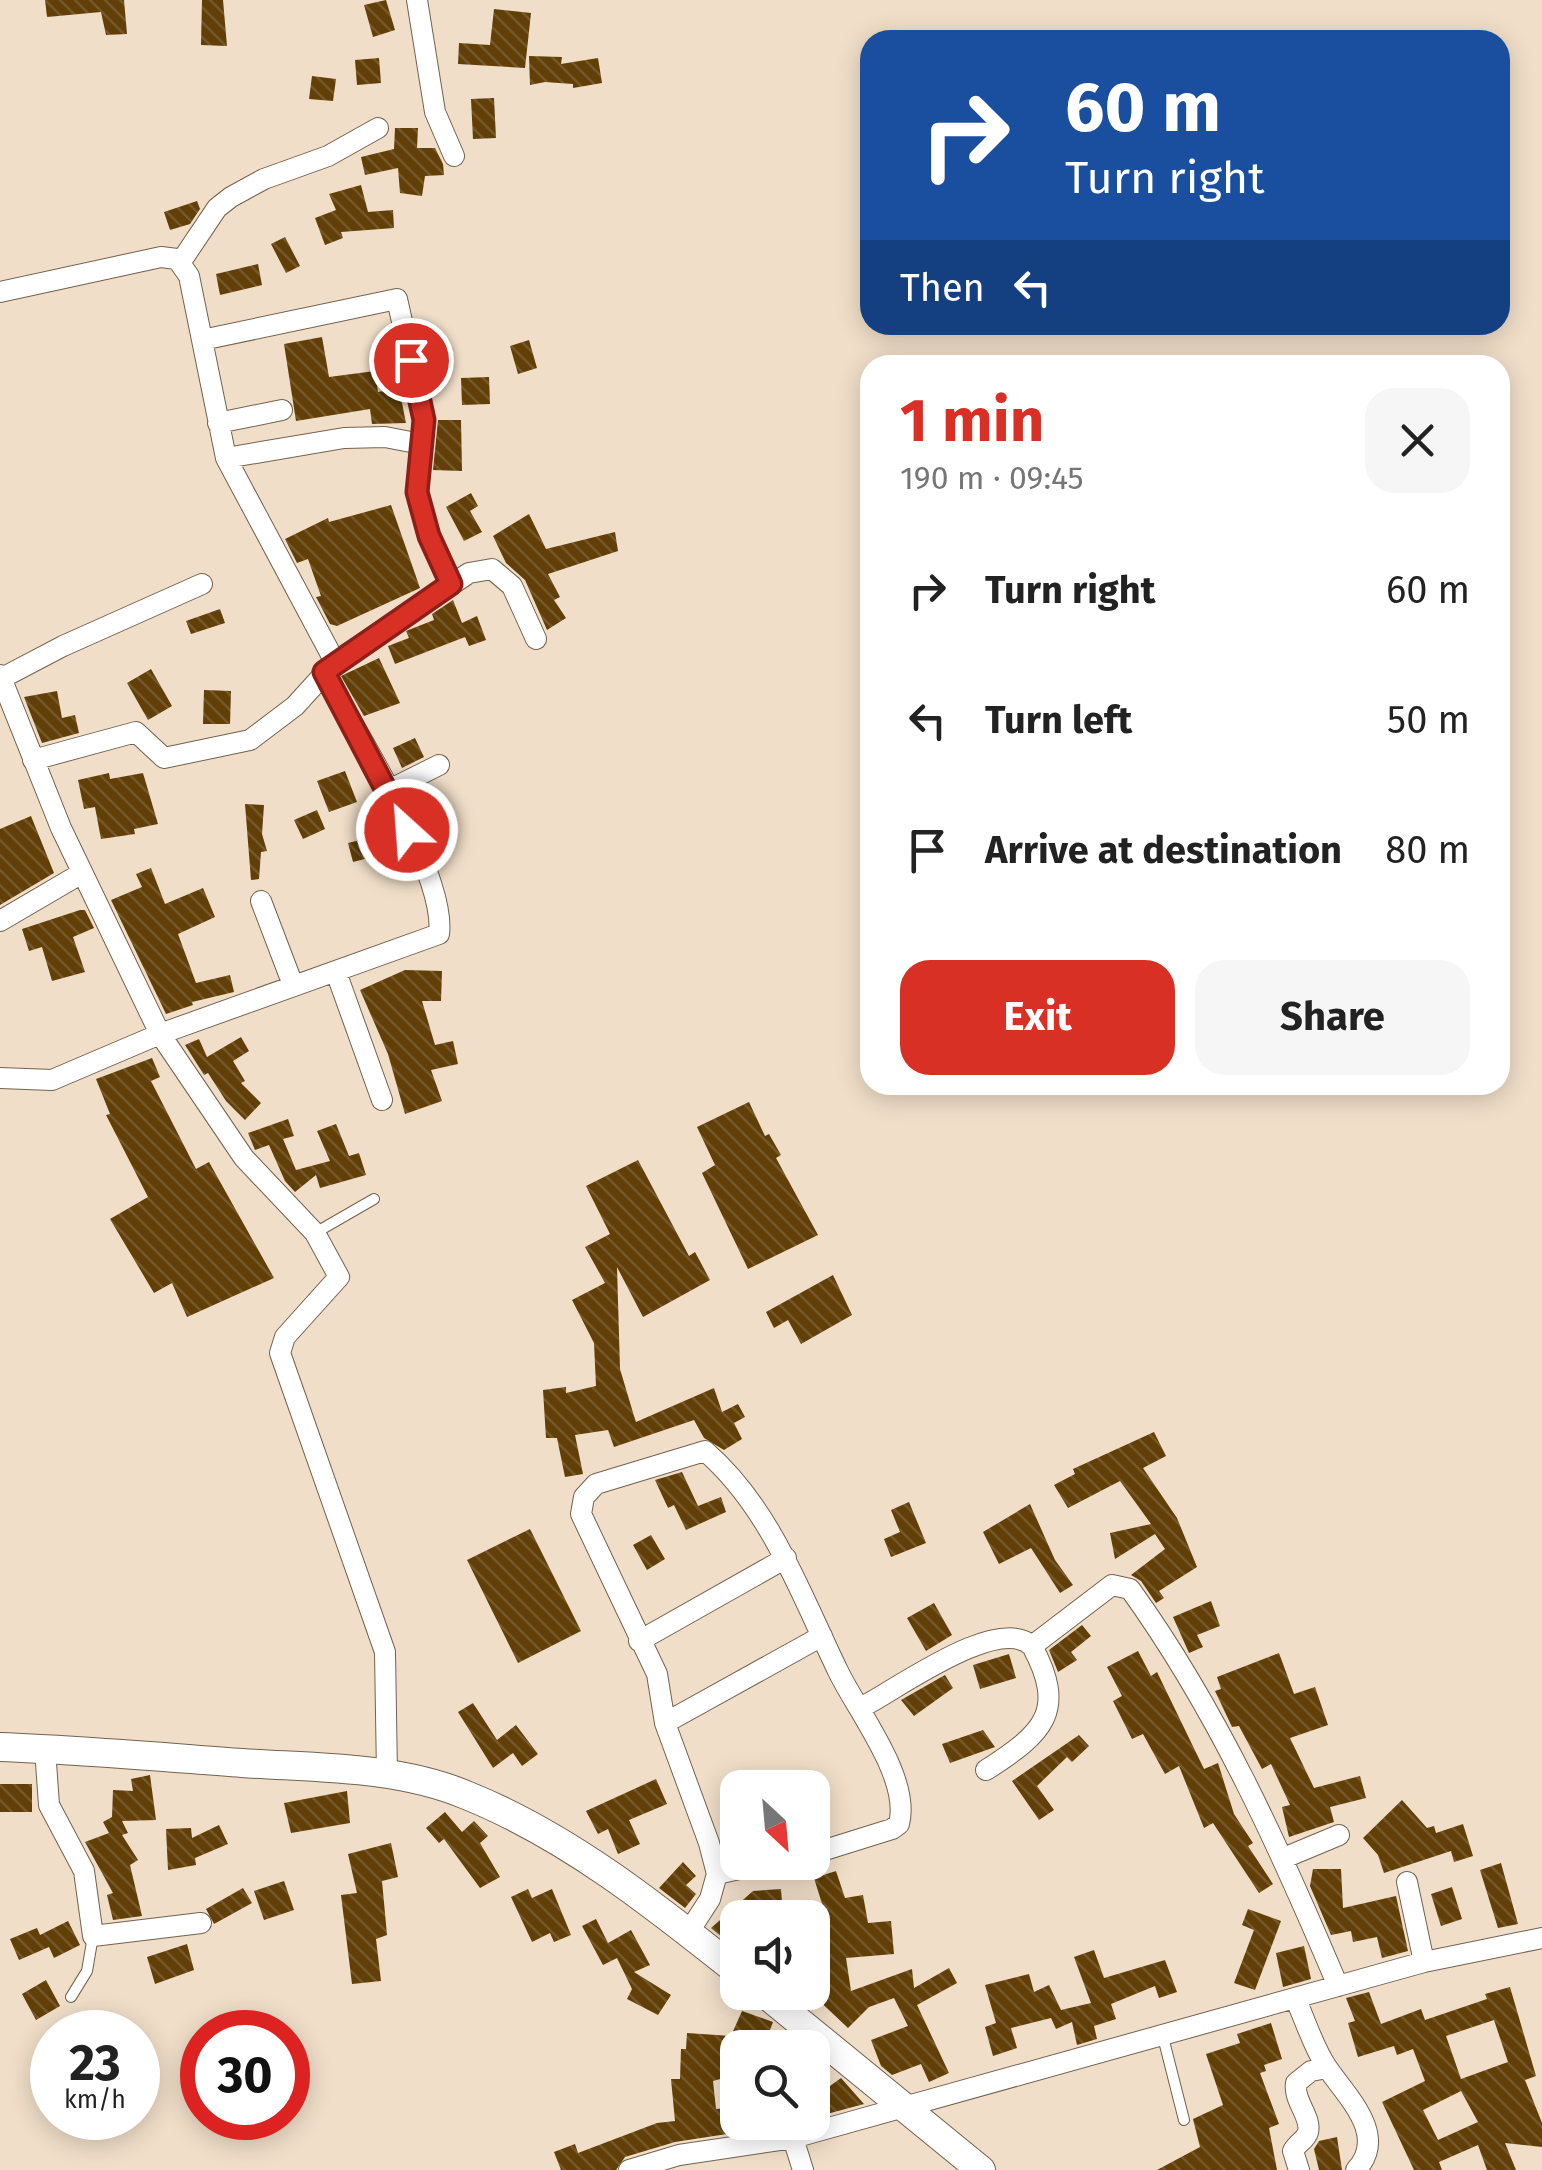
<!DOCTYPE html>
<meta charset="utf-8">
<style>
:root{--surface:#fff;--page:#f6f6f6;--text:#222;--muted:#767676;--accent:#d93025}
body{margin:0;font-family:"Fira Sans",sans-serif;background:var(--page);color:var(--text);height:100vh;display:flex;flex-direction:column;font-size:38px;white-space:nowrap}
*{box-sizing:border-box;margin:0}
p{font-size:32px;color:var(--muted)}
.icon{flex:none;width:55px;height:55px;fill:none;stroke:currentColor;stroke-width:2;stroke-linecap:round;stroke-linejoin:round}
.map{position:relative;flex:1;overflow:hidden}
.side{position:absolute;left:860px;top:355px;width:650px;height:740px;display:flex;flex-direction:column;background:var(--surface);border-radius:30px;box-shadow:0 5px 25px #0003}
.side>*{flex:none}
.banner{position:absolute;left:860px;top:30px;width:650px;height:305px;border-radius:30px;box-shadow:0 5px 25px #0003;background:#1a4fa0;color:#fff;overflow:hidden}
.needle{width:65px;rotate:154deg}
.controls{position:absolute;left:720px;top:1770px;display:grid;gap:20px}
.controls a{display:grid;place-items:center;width:110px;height:110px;border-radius:20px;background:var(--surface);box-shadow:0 5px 25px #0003;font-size:50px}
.speed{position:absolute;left:30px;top:2010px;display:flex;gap:20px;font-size:50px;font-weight:700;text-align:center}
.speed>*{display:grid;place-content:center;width:130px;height:130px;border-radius:50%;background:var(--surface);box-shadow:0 5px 25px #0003;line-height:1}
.speed small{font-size:25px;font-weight:400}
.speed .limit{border:15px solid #d22;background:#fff;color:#111}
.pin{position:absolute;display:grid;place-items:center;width:85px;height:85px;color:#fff;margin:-42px;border:5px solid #fff;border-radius:50%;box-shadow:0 2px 10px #0007}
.me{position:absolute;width:110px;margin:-55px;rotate:334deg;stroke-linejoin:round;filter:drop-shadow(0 0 8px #0008)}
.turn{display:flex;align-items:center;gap:35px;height:210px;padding:0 40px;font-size:45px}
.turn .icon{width:130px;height:130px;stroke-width:2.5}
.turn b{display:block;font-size:70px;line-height:85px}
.then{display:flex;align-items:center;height:95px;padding:0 40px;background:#0003;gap:20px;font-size:38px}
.round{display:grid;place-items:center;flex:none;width:105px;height:105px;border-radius:30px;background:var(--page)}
.head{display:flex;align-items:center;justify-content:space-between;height:170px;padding:0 40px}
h1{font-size:60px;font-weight:700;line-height:75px;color:var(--accent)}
.button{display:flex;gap:20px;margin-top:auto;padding:20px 40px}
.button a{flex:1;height:115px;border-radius:30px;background:var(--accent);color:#fff;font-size:40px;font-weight:700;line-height:115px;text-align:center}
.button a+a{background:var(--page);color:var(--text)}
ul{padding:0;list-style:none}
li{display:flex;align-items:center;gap:30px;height:130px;padding:0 40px}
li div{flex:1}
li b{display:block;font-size:38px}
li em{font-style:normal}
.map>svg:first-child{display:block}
.building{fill:url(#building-back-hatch);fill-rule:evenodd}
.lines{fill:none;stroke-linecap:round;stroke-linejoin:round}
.lane-casing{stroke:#72624f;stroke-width:12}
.street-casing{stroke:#72624f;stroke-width:22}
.secondary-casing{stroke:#72624f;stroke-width:30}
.lane{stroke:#fff;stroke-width:10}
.street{stroke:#fff;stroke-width:20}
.secondary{stroke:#fff;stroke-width:28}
.route-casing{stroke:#8d1f18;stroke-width:25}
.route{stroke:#d93025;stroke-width:18}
</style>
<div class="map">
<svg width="1542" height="2170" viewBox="0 0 1542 2170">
<defs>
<pattern id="building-back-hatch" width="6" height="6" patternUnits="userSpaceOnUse" patternTransform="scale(2.5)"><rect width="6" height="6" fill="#613f06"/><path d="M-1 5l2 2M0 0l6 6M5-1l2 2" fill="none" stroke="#74582a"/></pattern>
</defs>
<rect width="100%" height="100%" fill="#f0dec8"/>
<path class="building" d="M45 0H124L127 34 106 35 101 12 47 17Z
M202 0H223L227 46 201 45Z
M386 0 395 30 373 37 364 5Z
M494 9 531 13 525 68 458 64 459 43 490 45Z
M529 56 562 57 561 64 598 58 602 83 573 88V84L545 82 530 85Z
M379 58 381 83 357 85 355 60Z
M312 76 336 79 333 101 309 99Z
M494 98 496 138 473 139 471 99Z
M395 128H418L417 148H435L443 164 444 175 425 176 422 196 400 193 398 168 365 175 361 157 394 149Z
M361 185 368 212 393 210 394 228 341 232 343 238 325 245 315 218 336 210 329 194Z
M197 201 200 209 190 224 170 230 164 212Z
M285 237 300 266 286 273 271 244Z
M258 264 262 285 220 295 216 274Z
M322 337 329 377 375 371 378 392 399 388 406 423 372 424 370 409 296 421 284 344Z
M529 340 537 368 518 374 510 346Z
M489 377 490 404 462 405 461 378Z
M438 420H461L462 471 433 470Z
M471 493 478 506 470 511 482 532 464 541 446 507Z
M391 505 420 588 337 626 330 624 316 597 321 596 308 559 297 563 285 539 328 518 329 522Z
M529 514 546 549 615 532 618 551 548 574 560 597 554 600 566 618 547 630 525 580 506 563 493 536Z
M453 600 462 623 477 616 486 640 469 646 465 637 395 664 388 646 409 638 406 631 434 620 432 614Z
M220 609 225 623 191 634 186 621Z
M379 658 400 703 364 716 341 676Z
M151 669 172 706 148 720 127 683Z
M204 690 231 691 230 724H203Z
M57 691 62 718 75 715 79 733 42 743 24 697Z
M415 738 424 757 402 768 393 748Z
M345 771 357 802 329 812 317 781Z
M109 773 110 779 143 773 158 824 134 829 135 834 101 839 95 807 84 809 78 780Z
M245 804 264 805 262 834 267 851 261 852 259 879 251 880Z
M317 810 325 829 303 839 294 820Z
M31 816 54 873 0 905V829Z
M376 836 380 855 353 862 348 843Z
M151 868 165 904 203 888 215 917 178 934 196 983 230 975 234 992 192 1002 193 1005 166 1014 111 900 142 887 136 874Z
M80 910H85L94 928 73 937 85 972 52 981 42 947 29 951 22 929Z
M405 970 442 971 441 1001H422L435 1045 453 1041 458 1064 431 1070 442 1101 405 1114 388 1054 360 990Z
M241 1037 249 1051 233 1061 245 1081 241 1083 261 1103 245 1120 226 1101 208 1073 204 1075 185 1045 199 1039 207 1057Z
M152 1058 160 1077 151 1081 196 1169 209 1162 274 1278 187 1317 172 1283 154 1293 110 1219 148 1197 106 1115 110 1114 96 1079Z
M749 1102 765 1136 769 1134 781 1155 776 1158 818 1235 748 1269 702 1173 715 1165 697 1127Z
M288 1119 294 1136 283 1139 296 1170 330 1161 317 1131 336 1124 349 1156 359 1153 366 1175 320 1188 316 1175 295 1192 285 1181 269 1145 255 1150 248 1133Z
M638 1160 689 1256 695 1252 710 1280 643 1317 617 1267 620 1369 634 1416 636 1422 714 1388 722 1412 738 1404 745 1417 734 1423 742 1439 724 1450 704 1438 694 1420 614 1447 608 1430 575 1435 583 1474 565 1477 557 1438H546L543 1390 566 1387V1393L596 1386 594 1343 572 1300 605 1283 585 1247 610 1234 586 1186Z
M833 1275 852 1315 801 1344 788 1320 774 1328 766 1312Z
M1154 1432 1166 1456 1143 1468 1177 1518 1197 1567 1159 1591 1164 1598 1156 1603 1141 1581 1131 1575 1165 1549 1155 1534 1115 1559 1110 1533 1151 1524 1120 1481 1068 1508 1054 1485 1075 1474 1073 1469Z
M682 1472 698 1506 721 1497 726 1512 686 1530 674 1505 668 1508 655 1480Z
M909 1502 926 1543 891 1557 884 1539 900 1532 891 1510Z
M1030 1504 1055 1560 1073 1585 1060 1593 1031 1548 999 1564 983 1532Z
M530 1529 581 1631 518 1663 467 1560Z
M651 1535 665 1559 647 1570 633 1545Z
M1211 1601 1220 1626 1197 1635 1203 1647 1189 1653 1173 1617Z
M934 1603 952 1635 926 1651 907 1618Z
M1082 1625 1091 1636 1071 1652 1077 1660 1058 1672 1049 1650Z
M1138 1651 1151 1676 1157 1672 1204 1769 1218 1763 1234 1814 1253 1843 1248 1846 1273 1884 1259 1893 1213 1823 1204 1828 1179 1766 1165 1774 1143 1734 1132 1739 1113 1701 1122 1696 1107 1667Z
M1279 1653 1294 1694 1315 1687 1328 1725 1290 1738 1314 1788 1360 1776 1366 1798 1330 1807 1334 1822 1289 1837 1282 1807 1290 1805 1271 1764 1262 1769 1239 1726 1232 1727 1215 1691 1221 1689 1217 1677Z
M1009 1654 1016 1678 980 1689 973 1665Z
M945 1675 953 1688 914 1716 901 1700Z
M473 1703 497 1740 516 1725 538 1754 522 1766 513 1753 493 1768 458 1712Z
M983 1730 995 1747 950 1763 942 1744Z
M1079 1735 1089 1746 1072 1762 1067 1757 1037 1786 1054 1810 1039 1820 1012 1781Z
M150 1775 156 1820 122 1821 128 1833 122 1835 138 1860 130 1865 142 1916 113 1920 107 1895 113 1893 85 1842 109 1833 103 1822 112 1817 113 1790 133 1791 131 1779Z
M656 1779 667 1804 629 1820 640 1844 618 1854 608 1829 598 1834 586 1811Z
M0 1784H32V1812H0Z
M347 1791 350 1823 291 1833 284 1803Z
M1402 1800 1427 1828 1434 1826 1436 1833 1463 1824 1473 1856 1454 1862 1451 1851 1384 1873 1378 1855 1363 1838Z
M445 1812 462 1832 474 1821 488 1836 480 1843 500 1877 480 1888 444 1839 439 1843 426 1828Z
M219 1825 228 1844 195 1858 196 1865 168 1870 166 1829 191 1828 192 1838Z
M391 1843 398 1877 382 1881 387 1935 376 1939 381 1981 352 1984 341 1895 357 1893 348 1854Z
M683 1862 696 1876 686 1885 696 1894 685 1908 659 1888Z
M1501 1863 1518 1924 1498 1928 1480 1870Z
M1313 1869H1341L1343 1908 1396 1896 1408 1951 1382 1958 1377 1937 1353 1942 1351 1931 1331 1935 1310 1886Z
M836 1871 845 1898 863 1895 868 1923 891 1921 894 1954 846 1958 851 1991 912 1969 914 1988 949 1968 957 1983 917 2005 949 2073 929 2082 921 2064 892 2075 881 2066 871 2040 908 2026 894 1998 869 2007 848 2028 812 1994V1918H738L734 1947 711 1928 753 1891 781 1889 782 1902 823 1907 814 1878Z
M284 1881 294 1910 264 1920 254 1891Z
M1452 1887 1462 1919 1441 1926 1431 1894Z
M243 1888 252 1903 214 1924 206 1909Z
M528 1889 532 1898 552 1889 571 1935 554 1942 550 1933 532 1942 511 1897Z
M1248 1909 1281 1921 1255 1990 1234 1983 1254 1930 1242 1925Z
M596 1919 608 1943 631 1930 650 1965 634 1972 671 1995 658 2015 627 1999 632 1989 617 1958 603 1965 582 1926Z
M68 1921 80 1945 54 1958 49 1947 19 1960 10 1939 37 1928 40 1935Z
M187 1944 194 1970 155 1984 147 1957Z
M1304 1946 1311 1979 1283 1987 1276 1953Z
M1094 1950 1104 1978 1165 1960 1177 1992 1159 1998 1155 1986 1111 2004 1116 2019 1094 2026 1097 2039 1077 2045 1072 2022 1056 2029 1051 2018 1011 2028 1017 2048 993 2056 985 2027 996 2023 985 1985 1029 1974 1034 1992 1049 1985 1061 2010 1091 2003 1074 1957Z
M46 1980 60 2006 36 2020 22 1994Z
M1510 1987 1536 2076 1525 2080 1542 2123V2147L1505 2143 1516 2170H1487L1478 2145 1439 2162 1442 2170H1414L1382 2102 1425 2081 1413 2049 1397 2055 1394 2046 1358 2057 1348 2023 1355 2021 1346 1998 1369 1992 1381 2024 1421 2009 1425 2020 1487 1999 1485 1994ZM1494 2020 1508 2062 1461 2079 1446 2036ZM1461 2091 1478 2122 1438 2140 1423 2110Z
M742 2011 773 2022 763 2048H738V2074L713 2081 716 2109 738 2107 740 2132 675 2142 625 2157 616 2170H561L554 2152 575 2144 578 2153 657 2123 675 2121 671 2079H680L681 2049H686L687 2033 731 2036Z
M1271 2023 1282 2059 1264 2065 1266 2071 1260 2073 1279 2124 1269 2128 1277 2170H1157L1200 2147 1193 2119 1223 2105 1206 2054 1240 2043 1237 2034Z
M841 2078 864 2104 812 2118V2099Z
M1337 2137 1342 2170H1319L1314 2149 1319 2141Z"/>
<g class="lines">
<defs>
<path id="lane" d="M315 1233 374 1199
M71 1997 87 1971 93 1936
M1163 2037 1184 2120"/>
<path id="street" d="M417 0 435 112 454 156
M180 263 217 208 231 197 264 179 328 156 378 128
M0 292 161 257 177 259 189 276 226 458 335 662
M202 340 397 299 424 420 417 492 429 536 451 583
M218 423 282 410
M226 458 344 438 385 437 421 444
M0 675 61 828 160 1034 244 1158 315 1233 339 1277 285 1337 280 1353 385 1652 387 1775
M2 678 63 646 202 584
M33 760 136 732 164 758 250 740 295 706 335 662 469 573 492 569 512 586 536 639
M389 790 439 765
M261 901 293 985
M0 921 82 873
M336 972 382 1100
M0 1078 52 1080 160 1034 439 934C447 875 355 729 323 672
M639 1641 786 1558
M862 1707C896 1690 998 1614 1032 1646L1112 1585 1130 1589C1218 1711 1280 1849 1338 1986
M665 1723 822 1636
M45 1749 49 1805 84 1871 93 1936 201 1923
M986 1770C1044 1733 1067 1711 1032 1646
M1284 1858 1339 1835
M717 1874 771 1862
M1407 1882 1424 1962
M688 1933 710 1899 717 1874 709 1843 665 1723 657 1674 581 1514 584 1497 596 1484 705 1451C771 1508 801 1595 838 1671 857 1711 911 1778 899 1824L892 1829 812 1854
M1296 2000C1306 2022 1313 2046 1326 2066 1346 2096 1389 2135 1356 2170
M793 2138 803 2170
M629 2170 679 2155 793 2138 1424 1962 1542 1938
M1299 2170 1293 2151C1297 2143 1306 2140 1308 2132 1312 2117 1293 2101 1296 2083L1311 2071 1327 2068"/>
<path id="secondary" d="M0 1747C81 1750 161 1757 242 1763 316 1768 396 1766 466 1795 566 1835 654 1905 738 1972
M763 1992 981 2170"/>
</defs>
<use href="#lane" class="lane-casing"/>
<use href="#street" class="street-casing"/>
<use href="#secondary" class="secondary-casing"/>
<use href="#lane" class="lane"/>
<use href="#street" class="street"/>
<use href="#secondary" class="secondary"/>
</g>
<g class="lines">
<defs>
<path id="route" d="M407 830 324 672 451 584 429 536 417 492 424 420 411 360"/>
</defs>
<use href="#route" class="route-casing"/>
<use href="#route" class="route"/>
</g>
</svg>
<div class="controls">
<a><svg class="needle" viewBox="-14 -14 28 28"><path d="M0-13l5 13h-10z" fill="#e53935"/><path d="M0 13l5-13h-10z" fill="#767676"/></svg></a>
<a><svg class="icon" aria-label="sound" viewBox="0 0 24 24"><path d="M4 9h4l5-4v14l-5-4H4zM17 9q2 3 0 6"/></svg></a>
<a><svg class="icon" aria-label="search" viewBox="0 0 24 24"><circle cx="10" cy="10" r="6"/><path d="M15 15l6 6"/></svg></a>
</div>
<div class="speed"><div>23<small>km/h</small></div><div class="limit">30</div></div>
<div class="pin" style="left:411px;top:360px;background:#d93025"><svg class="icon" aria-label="arrive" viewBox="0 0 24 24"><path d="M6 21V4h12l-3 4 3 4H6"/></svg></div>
<svg class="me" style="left:407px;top:830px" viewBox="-20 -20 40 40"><circle r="17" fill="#d93025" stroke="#fff" stroke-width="3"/><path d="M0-11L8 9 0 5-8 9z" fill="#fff"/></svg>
<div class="banner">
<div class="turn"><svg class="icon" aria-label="right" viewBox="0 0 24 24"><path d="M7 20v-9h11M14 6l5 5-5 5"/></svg><div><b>60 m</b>Turn right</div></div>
<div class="then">Then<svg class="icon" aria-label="left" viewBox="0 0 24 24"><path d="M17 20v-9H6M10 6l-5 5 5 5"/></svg></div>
</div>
<section class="side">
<div class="head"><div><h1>1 min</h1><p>190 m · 09:45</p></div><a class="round"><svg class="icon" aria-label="close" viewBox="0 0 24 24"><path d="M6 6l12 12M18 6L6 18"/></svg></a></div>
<ul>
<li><svg class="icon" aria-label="right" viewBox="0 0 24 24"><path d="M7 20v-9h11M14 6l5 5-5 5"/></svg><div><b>Turn right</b></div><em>60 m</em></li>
<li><svg class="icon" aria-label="left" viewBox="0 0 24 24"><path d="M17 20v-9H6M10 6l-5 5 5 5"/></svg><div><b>Turn left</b></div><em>50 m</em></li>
<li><svg class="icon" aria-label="arrive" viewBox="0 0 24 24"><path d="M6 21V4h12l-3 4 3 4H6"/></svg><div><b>Arrive at destination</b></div><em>80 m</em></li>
</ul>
<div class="button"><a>Exit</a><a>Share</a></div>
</section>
</div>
